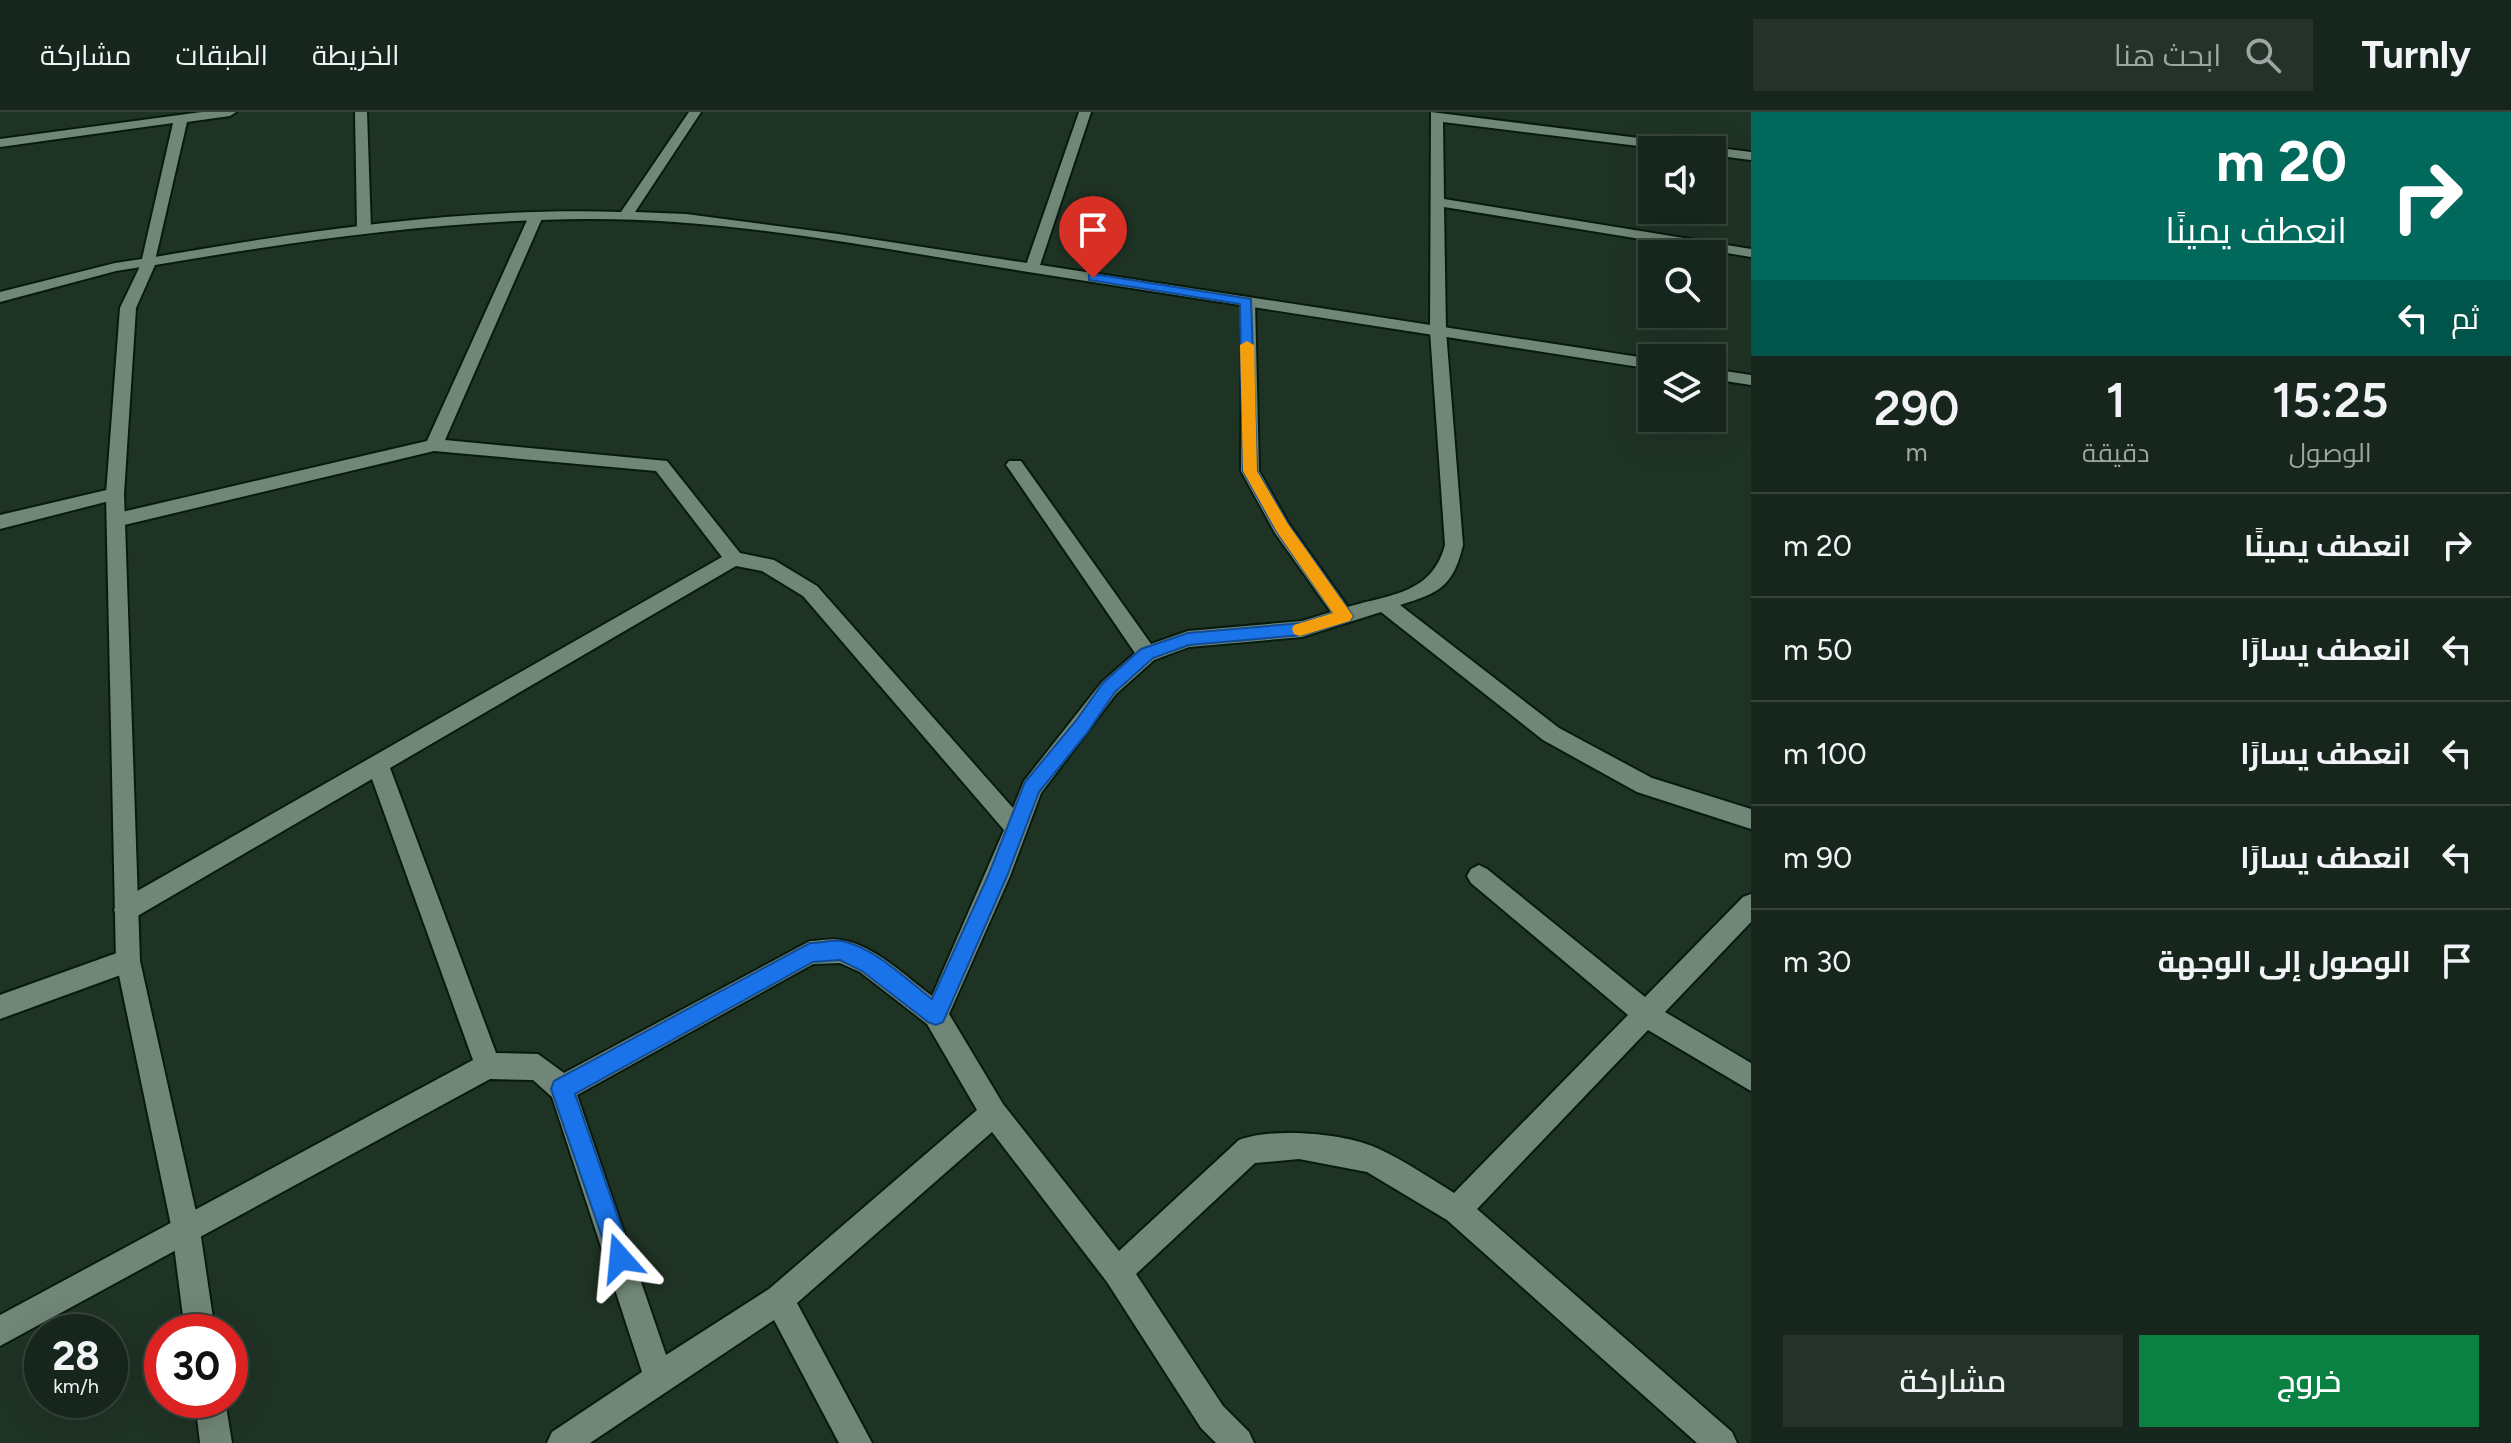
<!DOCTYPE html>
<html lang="ar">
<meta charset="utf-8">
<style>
:root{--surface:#17261c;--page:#243229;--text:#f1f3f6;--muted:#9ea5a3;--line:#36433b;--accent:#0b8043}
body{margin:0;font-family:Figtree,Cairo,sans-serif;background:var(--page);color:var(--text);direction:rtl;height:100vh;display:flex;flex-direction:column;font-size:30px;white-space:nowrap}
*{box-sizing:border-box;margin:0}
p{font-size:26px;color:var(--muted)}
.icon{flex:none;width:44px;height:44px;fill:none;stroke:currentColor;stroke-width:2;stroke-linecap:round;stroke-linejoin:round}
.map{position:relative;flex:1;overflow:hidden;direction:ltr}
.drawer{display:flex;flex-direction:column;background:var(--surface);width:760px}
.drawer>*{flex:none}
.banner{background:#00695c;color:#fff;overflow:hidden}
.buttons{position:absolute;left:1638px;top:24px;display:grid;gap:16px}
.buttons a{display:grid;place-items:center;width:88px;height:88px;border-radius:0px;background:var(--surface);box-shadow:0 8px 32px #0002,0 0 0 2px var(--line);font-size:40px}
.speed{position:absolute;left:24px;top:1202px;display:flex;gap:16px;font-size:40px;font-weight:700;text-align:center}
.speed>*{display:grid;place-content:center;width:104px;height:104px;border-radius:50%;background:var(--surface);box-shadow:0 8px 32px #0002,0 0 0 2px var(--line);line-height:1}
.speed small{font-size:20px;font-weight:400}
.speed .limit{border:12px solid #d22;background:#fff;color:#111}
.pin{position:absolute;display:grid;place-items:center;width:68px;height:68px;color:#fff;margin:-82px -34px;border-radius:50% 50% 50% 0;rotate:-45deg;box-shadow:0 0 8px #0007}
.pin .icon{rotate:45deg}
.me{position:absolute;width:88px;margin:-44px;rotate:342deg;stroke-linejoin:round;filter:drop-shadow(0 0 6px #0008)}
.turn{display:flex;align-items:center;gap:28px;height:168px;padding:0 32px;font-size:36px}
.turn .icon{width:104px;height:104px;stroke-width:2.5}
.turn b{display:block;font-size:56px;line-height:68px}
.then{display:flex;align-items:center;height:76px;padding:0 32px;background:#0003;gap:16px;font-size:30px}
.eta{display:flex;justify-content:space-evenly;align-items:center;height:136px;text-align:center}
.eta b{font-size:48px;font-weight:600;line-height:56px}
.action{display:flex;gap:16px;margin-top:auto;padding:16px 32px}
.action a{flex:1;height:92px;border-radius:0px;background:var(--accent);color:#fff;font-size:32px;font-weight:600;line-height:92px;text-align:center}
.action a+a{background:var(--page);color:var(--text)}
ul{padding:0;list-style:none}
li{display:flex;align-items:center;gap:24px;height:104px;padding:0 32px;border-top:2px solid var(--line)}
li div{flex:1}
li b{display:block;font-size:30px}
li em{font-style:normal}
header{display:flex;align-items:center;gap:48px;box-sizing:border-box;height:112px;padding:0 40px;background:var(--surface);border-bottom:2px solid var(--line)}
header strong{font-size:38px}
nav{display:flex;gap:44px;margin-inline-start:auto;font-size:28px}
.search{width:560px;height:72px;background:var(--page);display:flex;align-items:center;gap:20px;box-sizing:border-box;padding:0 28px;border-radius:0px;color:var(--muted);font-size:30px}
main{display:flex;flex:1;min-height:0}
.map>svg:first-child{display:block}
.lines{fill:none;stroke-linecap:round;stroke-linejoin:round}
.minor-casing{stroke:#071a0e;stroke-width:4}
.tertiary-casing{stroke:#071a0e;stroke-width:4}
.minor{fill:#708676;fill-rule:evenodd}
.tertiary{fill:#708676;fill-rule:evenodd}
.route{fill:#1a73e8;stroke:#114b97;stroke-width:2}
.slow{fill:#f59e0b}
</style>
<header>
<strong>Turnly</strong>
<div class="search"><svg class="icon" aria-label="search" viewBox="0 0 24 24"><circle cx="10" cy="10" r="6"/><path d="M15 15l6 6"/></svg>ابحث هنا</div>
<nav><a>الخريطة</a><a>الطبقات</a><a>مشاركة</a></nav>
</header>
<main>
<section class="drawer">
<div class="banner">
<div class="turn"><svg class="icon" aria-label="right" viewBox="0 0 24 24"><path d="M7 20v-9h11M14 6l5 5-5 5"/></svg><div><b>20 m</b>انعطف يمينًا</div></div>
<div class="then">ثم<svg class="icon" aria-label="left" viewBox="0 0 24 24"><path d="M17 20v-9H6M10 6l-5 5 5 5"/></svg></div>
</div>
<div class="eta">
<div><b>15:25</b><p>الوصول</p></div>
<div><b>1</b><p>دقيقة</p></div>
<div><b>290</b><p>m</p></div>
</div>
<ul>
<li><svg class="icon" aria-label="right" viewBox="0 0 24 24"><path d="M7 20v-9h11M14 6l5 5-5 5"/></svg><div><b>انعطف يمينًا</b></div><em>20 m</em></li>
<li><svg class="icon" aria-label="left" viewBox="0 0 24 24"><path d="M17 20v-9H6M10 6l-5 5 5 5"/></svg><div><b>انعطف يسارًا</b></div><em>50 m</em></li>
<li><svg class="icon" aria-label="left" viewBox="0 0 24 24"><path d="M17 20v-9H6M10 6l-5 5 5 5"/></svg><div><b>انعطف يسارًا</b></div><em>100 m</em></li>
<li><svg class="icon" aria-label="left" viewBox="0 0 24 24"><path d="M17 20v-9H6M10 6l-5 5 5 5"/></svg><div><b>انعطف يسارًا</b></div><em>90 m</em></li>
<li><svg class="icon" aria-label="arrive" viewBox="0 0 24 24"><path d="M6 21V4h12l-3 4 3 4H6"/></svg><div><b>الوصول إلى الوجهة</b></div><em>30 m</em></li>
</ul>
<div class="action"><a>خروج</a><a>مشاركة</a></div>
</section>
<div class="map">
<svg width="1751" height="1331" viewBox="0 0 1751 1331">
<rect width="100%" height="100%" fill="#1f3325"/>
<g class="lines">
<defs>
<path id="minor" d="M202 0H236L230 4 187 10 154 153 116 159 0 190V180L115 151 142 147 173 11 0 35V27Z
M355 0H367L371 118 364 122 357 118Z
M1079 0H1091L1039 156 1032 160 1027 159 1025 156Z
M1431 0 1751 40V48L1712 43V38H1671L1443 10 1444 87 1751 137V145L1444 95 1446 219 1463 433C1453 475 1439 481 1400 493L1559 616 1652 666 1751 697V717L1637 680 1543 628 1381 500 1302 525 1189 535 1154 548 1116 582 1041 681 1010 764 949 902 1003 992 1119 1139 1239 1028C1273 1015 1347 1021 1379 1037 1405 1049 1430 1066 1454 1081L1628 903 1471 771 1467 764 1471 757 1479 753 1487 757 1645 885 1743 785 1751 782V810L1665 900 1751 951V979L1648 918 1477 1097 1732 1320 1737 1331H1697L1447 1108 1367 1060 1299 1047 1255 1051 1136 1162 1223 1294 1249 1320 1254 1331H1216L1201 1316 1107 1170 992 1020 797 1191 872 1331H839L774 1208 590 1331H547L552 1320 642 1260 552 985 533 968 490 967 0 1234V1203L473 948 372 667 134 806 126 809 118 806 114 798 118 790 722 445 656 359 434 339 116 415 107 408 109 403 427 329 529 104 531 101H541L543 104 445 328 667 349 740 441 774 448 817 474 1013 696 1024 669 1102 570 1135 541 1009 357 1006 353 1009 349H1021L1151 532 1188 519 1302 509 1331 500 1275 421 1241 359 1242 186H1252L1255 189 1259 359 1289 412 1348 495C1391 482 1432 482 1445 433L1430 219ZM736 454 762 459 803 484 1004 718 932 884C906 865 875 833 841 828 832 826 820 829 810 829L564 961 538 942 496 941 390 656ZM840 851 860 860 927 912 977 998 769 1177 666 1243 577 983 813 852Z
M115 376 121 378 124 382 121 386 0 417V403Z
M128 837 137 841 140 849 137 857 0 907V883Z"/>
<path id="tertiary" d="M689 0H701L635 100 686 102 838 122 1652 247V257C1442 224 1232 192 1022 159 877 136 731 106 585 107 440 108 297 129 155 153L136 196 124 382 140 849 200 1118 215 1220H185L172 1118 116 849 106 382 120 196 142 150 149 146C305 119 462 95 621 100Z
M1712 257 1751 263V273L1712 267Z
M195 1288H225L232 1331H200Z"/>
</defs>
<use href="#minor" class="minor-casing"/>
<use href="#tertiary" class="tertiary-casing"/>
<use href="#minor" class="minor"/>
<use href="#tertiary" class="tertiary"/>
</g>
<path class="route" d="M1093 162 1251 187 1257 359 1288 412 1353 504 1350 509 1302 523 1189 533 1153 546 1115 580 1087 621 1039 680 1007 764 943 910 936 913 928 910 862 859 840 848 813 850 575 982 632 1146 628 1154 620 1157 612 1154 551 977 554 969 810 831C820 831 832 828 842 829 875 836 906 867 932 887L988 764 1025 670 1075 610 1103 571 1141 537 1188 521 1302 511 1334 501 1277 420 1243 359 1240 192 1089 168V163Z"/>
<path class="slow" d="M1247 229 1254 233 1257 359 1288 412 1353 504 1350 509 1300 524 1294 522 1292 517 1294 513 1333 501 1277 420 1243 359 1240 233Z"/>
</svg>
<div class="buttons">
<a><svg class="icon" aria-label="sound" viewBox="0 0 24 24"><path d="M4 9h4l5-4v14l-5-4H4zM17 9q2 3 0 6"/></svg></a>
<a><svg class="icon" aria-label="search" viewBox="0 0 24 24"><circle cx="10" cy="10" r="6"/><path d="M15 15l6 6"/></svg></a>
<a><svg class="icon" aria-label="layers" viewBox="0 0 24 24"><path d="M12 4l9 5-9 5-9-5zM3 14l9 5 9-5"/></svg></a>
</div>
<div class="speed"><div>28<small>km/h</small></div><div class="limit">30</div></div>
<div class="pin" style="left:1093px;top:166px;background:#d93025"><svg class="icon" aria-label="arrive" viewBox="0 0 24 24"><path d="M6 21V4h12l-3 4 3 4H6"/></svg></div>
<svg class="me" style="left:620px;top:1146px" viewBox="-20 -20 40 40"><path d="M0-17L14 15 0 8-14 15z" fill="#1a73e8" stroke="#fff" stroke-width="4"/></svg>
</div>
</main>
